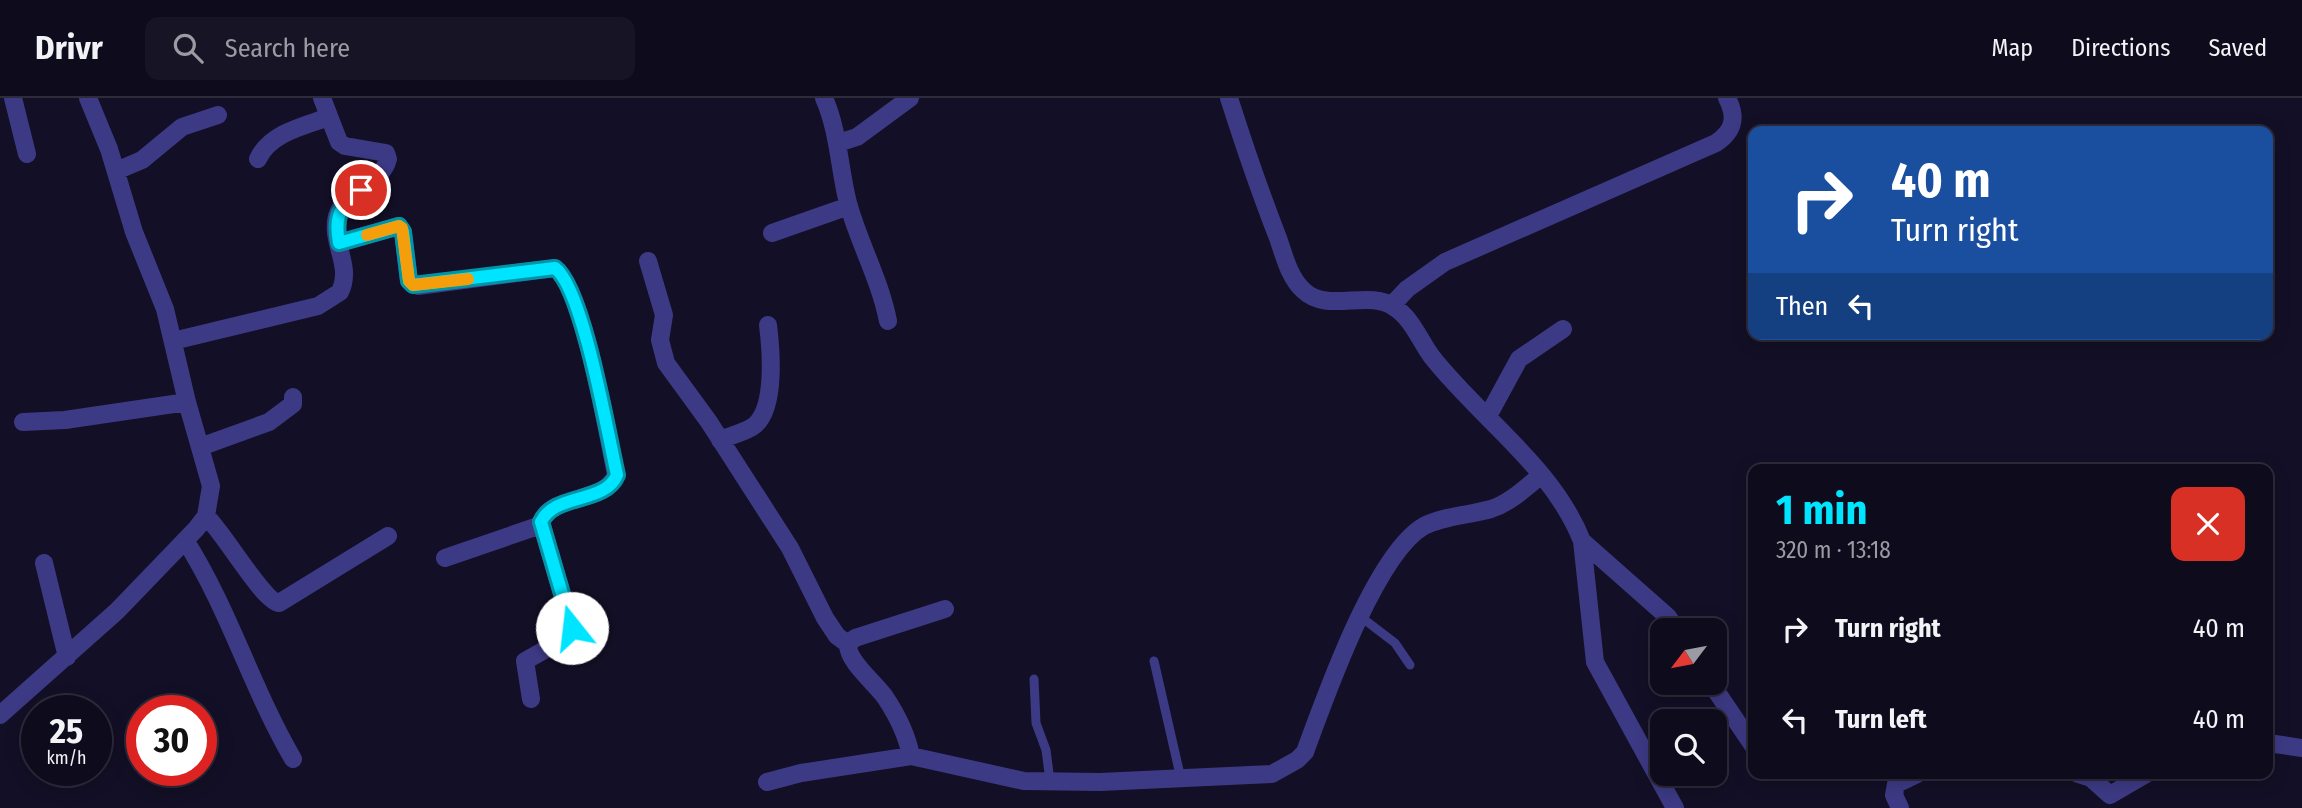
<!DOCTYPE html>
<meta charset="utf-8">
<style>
:root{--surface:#0e0b1c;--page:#171425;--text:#f1f3f6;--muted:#9b9ba3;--line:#2e2b3b;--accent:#00e5ff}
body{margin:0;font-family:"Fira Sans Condensed",sans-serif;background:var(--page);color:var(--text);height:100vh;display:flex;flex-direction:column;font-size:26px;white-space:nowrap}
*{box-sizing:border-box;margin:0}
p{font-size:23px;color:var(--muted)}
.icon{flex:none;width:38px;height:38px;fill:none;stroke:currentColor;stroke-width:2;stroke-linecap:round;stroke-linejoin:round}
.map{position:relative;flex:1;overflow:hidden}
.side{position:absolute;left:1748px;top:366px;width:525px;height:315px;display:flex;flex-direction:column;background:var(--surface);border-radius:14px;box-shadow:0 4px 18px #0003,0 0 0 2px var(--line)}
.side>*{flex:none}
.hud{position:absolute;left:1748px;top:28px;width:525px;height:214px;border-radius:14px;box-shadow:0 4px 18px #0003,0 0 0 2px var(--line);background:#1a4fa0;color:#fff;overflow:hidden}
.needle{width:46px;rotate:238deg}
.buttons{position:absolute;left:1650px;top:520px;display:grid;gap:14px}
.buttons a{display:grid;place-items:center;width:77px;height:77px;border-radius:14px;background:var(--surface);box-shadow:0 4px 18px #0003,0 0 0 2px var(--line);font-size:35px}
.speed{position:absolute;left:21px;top:597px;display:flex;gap:14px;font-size:35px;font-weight:700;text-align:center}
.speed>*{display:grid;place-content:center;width:91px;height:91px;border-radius:50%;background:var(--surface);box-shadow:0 4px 18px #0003,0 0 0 2px var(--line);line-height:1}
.speed small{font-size:18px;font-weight:400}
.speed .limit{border:10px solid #d22;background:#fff;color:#111}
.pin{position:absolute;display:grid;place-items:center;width:60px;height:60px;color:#fff;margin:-30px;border:4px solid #fff;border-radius:50%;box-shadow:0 2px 7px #0007}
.me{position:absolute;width:77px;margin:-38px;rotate:344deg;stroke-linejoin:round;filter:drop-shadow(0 0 5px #0008)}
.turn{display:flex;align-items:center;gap:24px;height:147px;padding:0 28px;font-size:32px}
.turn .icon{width:91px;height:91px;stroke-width:2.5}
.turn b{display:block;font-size:49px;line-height:60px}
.then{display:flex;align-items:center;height:66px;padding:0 28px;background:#0003;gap:14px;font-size:26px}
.round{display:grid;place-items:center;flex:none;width:74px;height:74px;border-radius:14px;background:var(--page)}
.overview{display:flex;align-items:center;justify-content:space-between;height:119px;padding:0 28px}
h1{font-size:42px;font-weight:700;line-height:52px;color:var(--accent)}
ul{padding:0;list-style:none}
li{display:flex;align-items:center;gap:21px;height:91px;padding:0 28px}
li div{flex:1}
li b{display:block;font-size:26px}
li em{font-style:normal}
header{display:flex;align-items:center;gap:42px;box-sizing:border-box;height:98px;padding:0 35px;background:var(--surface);border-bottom:2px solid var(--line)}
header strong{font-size:33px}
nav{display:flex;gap:38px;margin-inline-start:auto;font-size:24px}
.search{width:490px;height:63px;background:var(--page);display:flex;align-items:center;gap:18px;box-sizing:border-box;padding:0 24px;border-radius:14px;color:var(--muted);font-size:26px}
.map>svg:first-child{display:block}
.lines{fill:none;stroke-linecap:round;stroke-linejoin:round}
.lane{stroke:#3d3a85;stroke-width:9}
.street{stroke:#3d3a85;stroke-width:18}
.route-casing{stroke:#0095a6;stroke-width:18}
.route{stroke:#00e5ff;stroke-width:12}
.slow{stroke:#f59e0b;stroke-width:12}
</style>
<header>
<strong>Drivr</strong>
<div class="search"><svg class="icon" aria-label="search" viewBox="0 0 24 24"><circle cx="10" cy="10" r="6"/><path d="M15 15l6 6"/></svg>Search here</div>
<nav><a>Map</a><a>Directions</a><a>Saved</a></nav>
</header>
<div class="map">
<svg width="2302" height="710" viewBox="0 0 2302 710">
<rect width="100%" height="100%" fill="#130f26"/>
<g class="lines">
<path class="lane" d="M1361 519 1395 545 1410 567
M1154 563 1181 681
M1034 581 1036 625 1046 652 1050 683"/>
<path class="street" d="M13 0 27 56
M824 0C839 34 839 70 848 105 859 145 880 182 888 223
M1229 0C1244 47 1260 94 1278 140 1284 157 1289 179 1303 192 1327 216 1368 191 1394 209 1412 220 1420 243 1432 259 1480 320 1553 369 1582 443L1595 564 1675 710
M838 45 857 39 910 0
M258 61C270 35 304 28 329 19
M116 73 142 62 182 29 218 17
M772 135 849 108
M339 145 399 128 403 134 409 183 418 188 555 170C583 190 608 338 616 377 605 406 553 395 541 424L572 530 564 541 525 563 531 601
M648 163 664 217 660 242 666 265 709 324 790 450 825 520 837 538 848 546
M1392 207 1407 191 1445 164 1716 45C1734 33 1737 19 1727 0
M173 243 318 208 340 194C353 168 330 144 337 118 344 92 381 88 388 61L386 55 345 48 339 44 322 0
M1488 318 1519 261 1563 231
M23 324 65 322 187 304
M720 342C731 337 747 334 755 327 776 309 771 251 768 227
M200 349 269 324 293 306V299
M206 418C224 435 263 503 279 505L388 438
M185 442C229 511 252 591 293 661
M1582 443 1668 519 1677 532
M445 460 541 427
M44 465 67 559
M1710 584 1754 649
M0 617 117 513 196 431 206 418 211 388 187 304 165 211 134 134 109 51 88 0
M2268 645 2302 650
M911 658C907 637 897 617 885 599 875 585 847 563 848 546L855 540 945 511
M2078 676 2091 680 2110 697 2146 676
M767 684 801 675 911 658 1024 683 1100 684 1272 676 1297 662 1305 654C1325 600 1375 456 1424 428 1443 418 1470 417 1491 411 1510 405 1525 390 1540 378
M1900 710 1894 697 1896 686 1917 676"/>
</g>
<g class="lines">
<defs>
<path id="route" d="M361 92C340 108 334 118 339 145L399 128 403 134 409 183 413 187 555 170C583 190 608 338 617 377 605 406 554 395 541 424L572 530"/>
</defs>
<use href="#route" class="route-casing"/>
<use href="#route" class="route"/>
<path class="slow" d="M367 137 399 128 402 130 409 183 413 187 468 181"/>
</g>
</svg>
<div class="buttons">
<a><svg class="needle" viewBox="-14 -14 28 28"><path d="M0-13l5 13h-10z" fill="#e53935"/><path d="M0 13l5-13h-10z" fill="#9b9ba3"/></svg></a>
<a><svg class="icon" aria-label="search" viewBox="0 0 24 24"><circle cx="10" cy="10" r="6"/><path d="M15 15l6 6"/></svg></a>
</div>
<div class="speed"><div>25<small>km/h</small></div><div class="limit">30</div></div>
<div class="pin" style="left:361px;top:92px;background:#d93025"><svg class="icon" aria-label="arrive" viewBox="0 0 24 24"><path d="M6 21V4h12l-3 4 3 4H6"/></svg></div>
<svg class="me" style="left:572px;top:530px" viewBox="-20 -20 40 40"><circle r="19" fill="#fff"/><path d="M0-13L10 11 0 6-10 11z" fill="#00e5ff"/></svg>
<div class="hud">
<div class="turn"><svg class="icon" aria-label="right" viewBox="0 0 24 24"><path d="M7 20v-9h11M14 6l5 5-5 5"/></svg><div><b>40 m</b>Turn right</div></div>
<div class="then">Then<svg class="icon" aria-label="left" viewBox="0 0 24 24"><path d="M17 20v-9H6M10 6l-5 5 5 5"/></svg></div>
</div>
<section class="side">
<div class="overview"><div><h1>1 min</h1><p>320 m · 13:18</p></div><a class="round" style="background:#d93025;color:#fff"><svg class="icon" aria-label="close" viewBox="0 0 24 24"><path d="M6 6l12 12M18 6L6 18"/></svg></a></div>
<ul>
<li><svg class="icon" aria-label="right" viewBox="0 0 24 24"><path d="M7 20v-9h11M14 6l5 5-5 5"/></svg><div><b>Turn right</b></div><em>40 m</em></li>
<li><svg class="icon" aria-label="left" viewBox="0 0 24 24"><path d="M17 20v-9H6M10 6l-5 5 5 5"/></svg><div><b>Turn left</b></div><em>40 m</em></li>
</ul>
</section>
</div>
